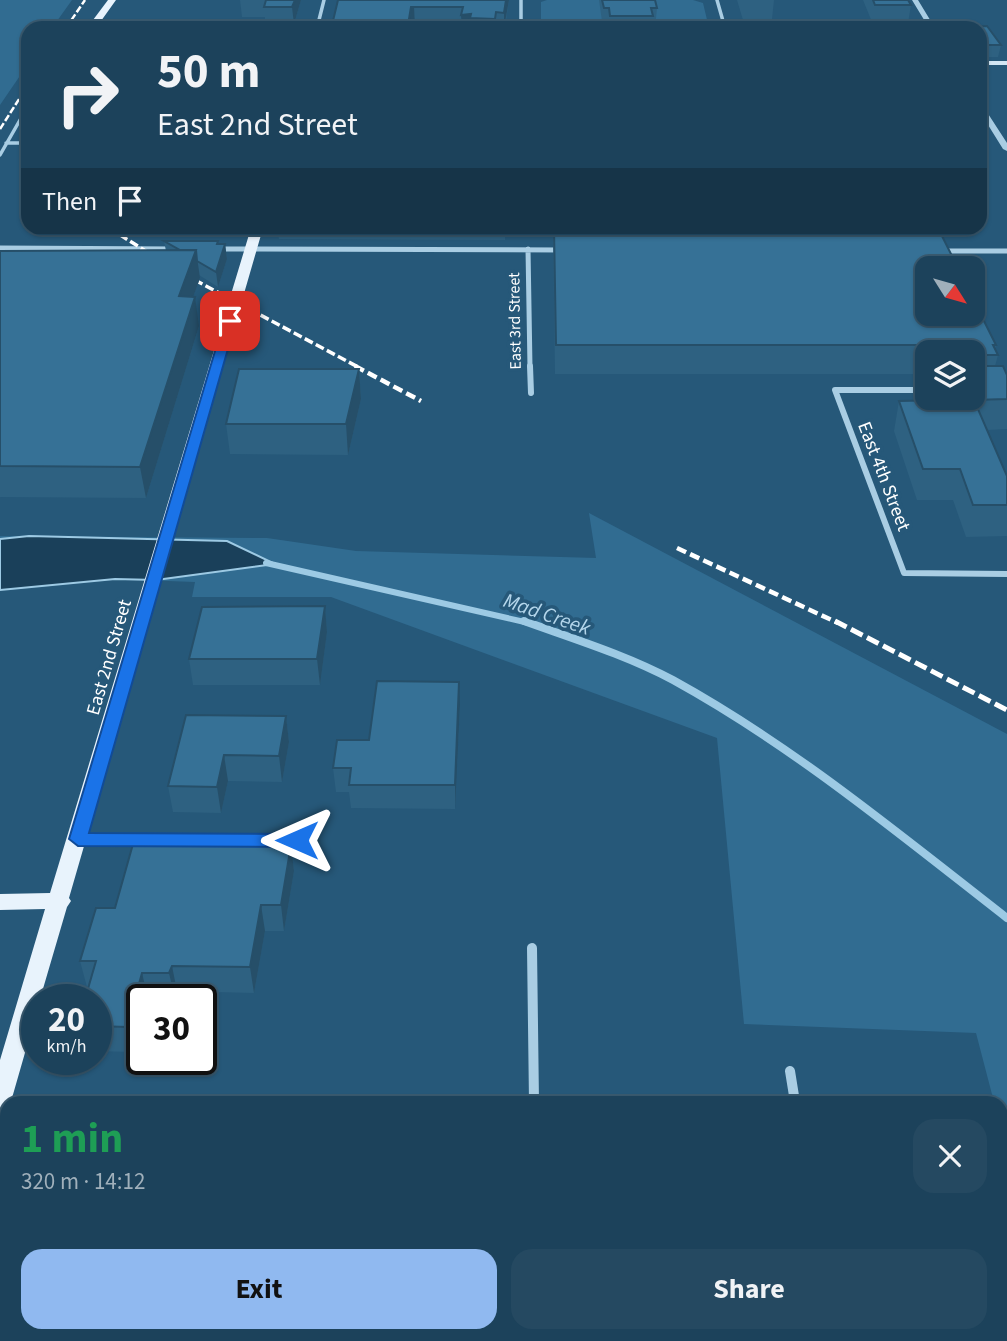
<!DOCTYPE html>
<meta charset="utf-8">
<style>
:root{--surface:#1c425b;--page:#254961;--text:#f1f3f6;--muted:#a0b0bb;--line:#3a5b71;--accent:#90b9f0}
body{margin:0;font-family:"Source Sans 3",sans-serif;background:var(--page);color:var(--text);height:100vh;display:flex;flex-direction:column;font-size:26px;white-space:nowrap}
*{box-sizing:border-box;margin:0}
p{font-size:23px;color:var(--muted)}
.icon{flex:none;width:38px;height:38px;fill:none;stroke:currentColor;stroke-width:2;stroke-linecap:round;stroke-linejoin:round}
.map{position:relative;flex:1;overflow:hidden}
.details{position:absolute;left:0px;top:1096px;width:1008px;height:247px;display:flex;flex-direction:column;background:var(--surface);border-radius:21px 21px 0 0;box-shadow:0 2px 5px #0004,0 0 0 2px var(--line)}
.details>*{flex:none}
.guide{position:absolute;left:21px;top:21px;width:966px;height:214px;border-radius:21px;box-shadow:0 2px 5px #0004,0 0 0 2px var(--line);background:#1c425b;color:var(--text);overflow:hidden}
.needle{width:46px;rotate:127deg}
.fabs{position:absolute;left:915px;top:256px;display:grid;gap:14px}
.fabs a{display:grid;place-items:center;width:70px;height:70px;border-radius:14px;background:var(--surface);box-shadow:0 2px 5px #0004,0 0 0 2px var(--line);font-size:35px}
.speed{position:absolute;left:21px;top:984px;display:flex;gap:14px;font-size:35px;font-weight:700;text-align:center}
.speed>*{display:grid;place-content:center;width:91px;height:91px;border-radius:50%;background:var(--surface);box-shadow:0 2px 5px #0004,0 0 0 2px var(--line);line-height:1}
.speed small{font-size:18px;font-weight:400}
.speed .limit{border:4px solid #111;border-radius:10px;background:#fff;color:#111}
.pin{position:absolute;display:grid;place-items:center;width:60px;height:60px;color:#fff;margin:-30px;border-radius:14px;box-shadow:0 4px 10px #0006}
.me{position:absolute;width:77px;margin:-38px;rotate:270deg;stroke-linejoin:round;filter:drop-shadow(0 0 5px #0008)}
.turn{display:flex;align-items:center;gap:24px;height:147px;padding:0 21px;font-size:32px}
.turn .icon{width:91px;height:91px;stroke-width:2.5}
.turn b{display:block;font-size:49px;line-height:60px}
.then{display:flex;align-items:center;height:66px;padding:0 21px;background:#0003;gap:14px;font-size:26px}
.round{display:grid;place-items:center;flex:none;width:74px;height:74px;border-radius:21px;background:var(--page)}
.head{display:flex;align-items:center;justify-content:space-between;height:119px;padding:0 21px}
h1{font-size:42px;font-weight:700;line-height:52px;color:#1e9e55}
.cta{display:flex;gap:14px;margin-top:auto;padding:14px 21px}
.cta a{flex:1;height:80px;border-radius:21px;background:var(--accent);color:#111;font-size:28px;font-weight:700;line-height:80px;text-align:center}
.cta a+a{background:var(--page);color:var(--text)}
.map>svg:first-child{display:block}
.green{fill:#316c91}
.water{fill:#1a405a;stroke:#9dcae4;stroke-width:2}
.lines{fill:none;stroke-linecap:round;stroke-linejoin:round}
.stream-far1{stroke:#9dcae4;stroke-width:6}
.stream{stroke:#9dcae4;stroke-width:8}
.minor-far4{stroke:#a9cde3;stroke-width:3.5}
.minor-far3{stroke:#a9cde3;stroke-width:5}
.minor-far2{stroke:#a9cde3;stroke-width:6}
.minor-far1{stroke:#a9cde3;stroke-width:8}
.minor{stroke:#a9cde3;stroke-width:10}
.tertiary{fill:#a9cde3;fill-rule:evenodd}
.secondary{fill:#d2e6f4;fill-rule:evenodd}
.primary{fill:#e8f3fc;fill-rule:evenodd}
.rail-far3{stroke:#fff;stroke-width:2.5;stroke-dasharray:7 2.5;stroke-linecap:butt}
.rail-far2{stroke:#fff;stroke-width:3.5;stroke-dasharray:9 3.5;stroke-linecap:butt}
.rail-far1{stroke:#fff;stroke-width:4.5;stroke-dasharray:10 4.5;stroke-linecap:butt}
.rail{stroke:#fff;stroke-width:5;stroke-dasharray:13 5;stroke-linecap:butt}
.wall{fill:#2e6181;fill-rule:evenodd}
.shaded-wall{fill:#264f69}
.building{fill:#367196;stroke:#264f69;stroke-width:2}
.route{fill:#1a73e8;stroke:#114b97;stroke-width:2}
.labels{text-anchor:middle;stroke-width:7;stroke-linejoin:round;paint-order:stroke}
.far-street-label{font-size:16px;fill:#fff;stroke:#265879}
.street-label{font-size:19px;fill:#fff;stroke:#265879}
.water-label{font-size:21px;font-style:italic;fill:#b4d6eb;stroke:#265879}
</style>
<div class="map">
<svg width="1007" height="1341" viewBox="0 0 1007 1341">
<rect width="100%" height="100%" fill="#265879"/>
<path class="green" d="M0 0H72L52 28H28V64L0 105Z
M547 0H693L703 3 709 28H541V2Z
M589 513 1007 734V1153L1001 1129V1102H994L976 1033 744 1024 717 738 331 597H192L195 582 115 579 0 590V536L267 538 356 551 596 558Z"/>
<path class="water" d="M29 536 227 541 275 564 156 580 115 579 0 590V539Z"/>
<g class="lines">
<path class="stream-far1" d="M266 563 529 623"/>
<path class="stream" d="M524 621C574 639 626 655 673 680 793 746 899 834 1007 918"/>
<path class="minor-far4" d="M521 0V28
M717 0 725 28
M317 28 324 0
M6 143H28
M0 155 28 106"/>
<path class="minor-far3" d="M0 248 174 249
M218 249 563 250
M528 249 530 367
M942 251H1007"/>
<path class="minor-far2" d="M530 366 531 393
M928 390H835L904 573 1007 574"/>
<path class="minor-far1" d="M79 839 297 840"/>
<path class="minor" d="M532 948 534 1102
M790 1071 795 1102
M0 1269 7 1270
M534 1335V1341"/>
<path class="tertiary" d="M912 0H918L935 28H929Z
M980 104 983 106 1007 143V151L1003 149 980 112Z"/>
<path class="secondary" d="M980 61H1007V65H980Z"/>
<path class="primary" d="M108 0H116L96 28H87Z
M251 228H263L69 898 71 901 67 907 40 999H37V1011L12 1098 7 1105 0 1108V1060L45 909 0 910V894L50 893Z"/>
<path class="rail-far3" d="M66 28 85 0
M0 129 28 85"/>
<path class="rail-far2" d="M109 228 176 270 358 367"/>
<path class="rail-far1" d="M355 366 421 401
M677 548 838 623"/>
<path class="rail" d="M835 621 1007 710"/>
</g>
<path class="wall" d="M240 0H301L294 24H265V17H242Z
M338 0H509L505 28 415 27 411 28H332Z
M599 0H655L657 8 655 28H603Z
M737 0H774L772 19 743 20Z
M863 0H908L911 5 908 23 872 22Z
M987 26 1001 45 998 57H980V28H961L962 27Z
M277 228H505V240L279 239Z
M553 228H920V229L996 345 995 349 998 355 995 366 1007 375V429L987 430 1007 476V536L966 537 953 500H917L894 431 899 401 926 400 924 396 926 386 919 384 915 374H555ZM928 352H973V397H928Z
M164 241 225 244 227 259 218 287 199 275 200 278 193 297 199 326 146 498 0 497V251H166Z
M359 369 361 399 348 455 230 454 226 424Z
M325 606 327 632 320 685H193L189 659Z
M460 705 455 809 351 808 349 792H336L333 768 369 740Z
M286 716 289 742 282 782 228 781 221 813 173 812 168 786Z
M291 845 294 871 284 931H265L254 993 177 991 175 999H142V1020L133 1052 96 1051V999L88 987H87L80 961 115 908Z"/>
<path class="shaded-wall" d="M295 0H301L294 24 292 7Z
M506 0H509L504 28V13Z
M411 7H414L415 27 409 28Z
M471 14 470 28H462L461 15Z
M136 228H144L137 233Z
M225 244 227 259 218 287 216 272Z
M196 250 200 278 183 325 179 296Z
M195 297 199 326 146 498 140 467Z
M359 369 361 399 348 455 346 424Z
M325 606 327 632 320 685 317 659Z
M459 682 460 705 455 809V785Z
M286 716 289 742 282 782 279 756Z
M224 755 228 781 221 813 217 787Z
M291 845 294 871 284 931 281 905Z
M261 905 265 931 254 993 250 967Z
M172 966 177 991 175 999 169 973Z
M142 973 148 998 142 999V1020L133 1052 127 1027Z"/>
<path class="building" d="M266 0H295L292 7H264Z
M338 0H506L504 13 496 12 495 19 470 18 471 14 461 15 463 7H411L408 25H332Z
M602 0H655L657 8H651L653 16H610L609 8H604Z
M873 0H908L911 5H875Z
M987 26 1001 45H980V28H963L962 27Z
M554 228 927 229 928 232H940L958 268H928V313H973V299L996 345H993L998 355H977L974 363 979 366H1003L1007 375V399L974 400 1007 476V505H973L960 469H923L899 401 945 400 944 397H973V352H928V356L925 355 920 345H556Z
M164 241H218L217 244H225L216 272 197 261 196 250H180Z
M196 250 179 296 195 297 140 467 0 466V251Z
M239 369H359L346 424H226Z
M325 606 317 659H189L202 607Z
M377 681 459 682 455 785H349L351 768H333L337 740H369Z
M186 715 286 716 279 756 224 755 217 787 168 786Z
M133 844 291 845 281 905H261L250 967 172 966 169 973H142L127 1027 96 1026V999H85L96 961H80L96 908H115Z"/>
<path class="route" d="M230 317 236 321 89 833 297 834 306 840 297 847 78 846 69 839 224 321Z"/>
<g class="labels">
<g class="far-street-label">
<text transform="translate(514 321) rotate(-91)" y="6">East 3rd Street</text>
</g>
<g class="street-label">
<text transform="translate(885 476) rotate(69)" y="7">East 4th Street</text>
<text transform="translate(108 657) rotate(-74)" y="7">East 2nd Street</text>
</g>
<g class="water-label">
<text transform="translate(547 614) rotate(19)" y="7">Mad Creek</text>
</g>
</g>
</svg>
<div class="fabs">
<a><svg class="needle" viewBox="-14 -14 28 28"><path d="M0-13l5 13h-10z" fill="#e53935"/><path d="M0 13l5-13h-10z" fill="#a0b0bb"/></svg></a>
<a><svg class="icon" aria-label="layers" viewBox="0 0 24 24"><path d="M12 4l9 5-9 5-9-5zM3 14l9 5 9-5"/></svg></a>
</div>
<div class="speed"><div>20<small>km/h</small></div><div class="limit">30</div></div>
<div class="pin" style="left:230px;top:321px;background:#d93025"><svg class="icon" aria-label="arrive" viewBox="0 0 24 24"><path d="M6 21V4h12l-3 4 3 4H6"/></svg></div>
<svg class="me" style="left:297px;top:840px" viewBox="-20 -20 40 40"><path d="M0-17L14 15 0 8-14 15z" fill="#1a73e8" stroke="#fff" stroke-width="4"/></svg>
<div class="guide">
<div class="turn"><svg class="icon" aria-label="right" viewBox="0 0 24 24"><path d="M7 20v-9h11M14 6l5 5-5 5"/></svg><div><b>50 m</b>East 2nd Street</div></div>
<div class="then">Then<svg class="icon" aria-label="arrive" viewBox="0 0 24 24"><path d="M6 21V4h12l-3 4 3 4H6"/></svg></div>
</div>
<section class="details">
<div class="head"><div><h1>1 min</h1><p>320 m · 14:12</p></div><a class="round"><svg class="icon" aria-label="close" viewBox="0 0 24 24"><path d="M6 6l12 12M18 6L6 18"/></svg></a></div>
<div class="cta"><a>Exit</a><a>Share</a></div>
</section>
</div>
